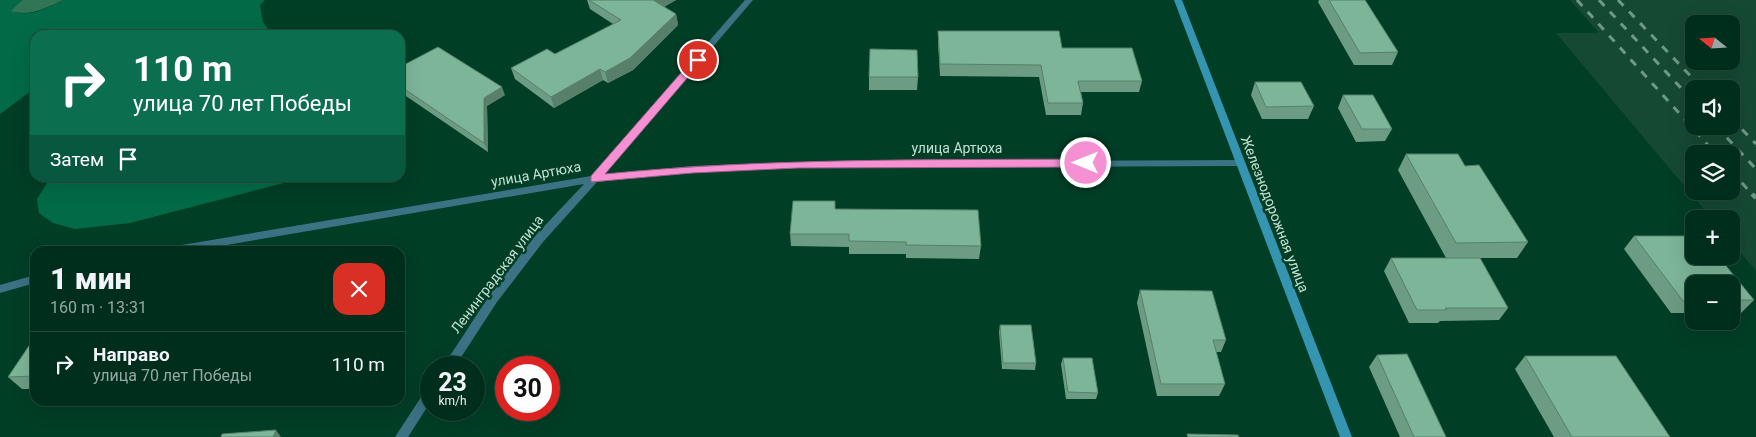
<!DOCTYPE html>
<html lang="ru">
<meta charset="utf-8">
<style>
:root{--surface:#002e1c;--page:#0e3a29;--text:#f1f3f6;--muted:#95a8a3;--line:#224a3b}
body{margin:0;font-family:Roboto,sans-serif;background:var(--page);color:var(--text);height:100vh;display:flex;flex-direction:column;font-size:19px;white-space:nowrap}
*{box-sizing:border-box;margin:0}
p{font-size:16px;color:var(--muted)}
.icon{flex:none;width:28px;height:28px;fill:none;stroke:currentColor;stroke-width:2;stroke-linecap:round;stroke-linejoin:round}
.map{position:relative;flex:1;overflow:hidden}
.panel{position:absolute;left:30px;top:246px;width:375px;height:160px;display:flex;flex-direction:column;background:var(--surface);border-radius:15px;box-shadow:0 5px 20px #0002,0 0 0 1px var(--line)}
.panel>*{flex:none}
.banner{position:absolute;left:30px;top:30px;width:375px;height:152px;border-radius:15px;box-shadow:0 5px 20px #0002,0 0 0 1px var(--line);background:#0b6e4f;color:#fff;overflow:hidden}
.needle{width:32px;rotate:288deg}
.buttons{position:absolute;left:1685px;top:15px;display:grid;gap:10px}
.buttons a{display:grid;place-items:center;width:55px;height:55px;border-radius:10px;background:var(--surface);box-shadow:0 5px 20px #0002,0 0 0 1px var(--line);font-size:25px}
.speed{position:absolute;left:420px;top:356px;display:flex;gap:10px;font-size:25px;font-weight:700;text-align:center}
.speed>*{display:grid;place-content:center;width:65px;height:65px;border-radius:50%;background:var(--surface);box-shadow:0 5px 20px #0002,0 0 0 1px var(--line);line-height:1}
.speed small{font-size:12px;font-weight:400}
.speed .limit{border:8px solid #d22;background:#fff;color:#111}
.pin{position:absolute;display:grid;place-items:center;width:42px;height:42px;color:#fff;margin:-21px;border:2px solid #fff;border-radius:50%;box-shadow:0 1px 5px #0007}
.me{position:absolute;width:55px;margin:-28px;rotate:270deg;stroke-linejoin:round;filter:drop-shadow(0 0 4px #0008)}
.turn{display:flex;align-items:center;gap:18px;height:105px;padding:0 20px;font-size:22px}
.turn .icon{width:65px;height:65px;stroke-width:2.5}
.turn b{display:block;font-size:35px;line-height:42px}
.then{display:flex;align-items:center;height:48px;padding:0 20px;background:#0003;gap:10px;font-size:19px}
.round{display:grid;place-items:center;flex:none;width:52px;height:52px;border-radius:15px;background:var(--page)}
.headline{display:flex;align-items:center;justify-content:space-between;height:85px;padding:0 20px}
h1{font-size:30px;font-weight:800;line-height:38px}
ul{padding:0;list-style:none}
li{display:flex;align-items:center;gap:15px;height:65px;padding:0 20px;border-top:1px solid var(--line)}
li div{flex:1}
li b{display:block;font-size:19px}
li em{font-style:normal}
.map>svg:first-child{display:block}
.built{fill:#164933;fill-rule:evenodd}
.green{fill:#026a46}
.forest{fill:#317556}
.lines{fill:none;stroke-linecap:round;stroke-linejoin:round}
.street{fill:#3b7284;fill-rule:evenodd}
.secondary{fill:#3595b1;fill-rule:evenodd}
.rail-far1{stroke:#6e9986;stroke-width:3;stroke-dasharray:8 8;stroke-linecap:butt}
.rail{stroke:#6e9986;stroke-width:4.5;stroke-dasharray:9 9;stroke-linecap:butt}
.wall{fill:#6c9c83}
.shaded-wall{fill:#587f6a}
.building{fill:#7db598;stroke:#587f6a}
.route{fill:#f591d2;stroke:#9f5e88}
.labels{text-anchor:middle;stroke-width:5;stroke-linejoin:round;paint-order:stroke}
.street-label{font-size:14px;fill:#c4e0d0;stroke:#003e26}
</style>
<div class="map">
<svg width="1756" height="437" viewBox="0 0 1756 437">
<rect width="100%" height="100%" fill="#003e26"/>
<path class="built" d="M1570 0H1756V271L1731 241V219H1712L1556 33H1599ZM1694 24H1731V61H1694ZM1694 89H1731V126H1694ZM1694 154H1731V191H1694Z"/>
<path class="green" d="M0 0H22L12 11C29 18 47 8 63 0H265L260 5 263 22 272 35H35V88L0 114Z
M50 178H303L130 223 75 229 53 223 39 213 37 199Z"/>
<path class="forest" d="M22 0H63C46 8 30 17 11 11Z"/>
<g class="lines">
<path class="street" d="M745 0H753L603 175 691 166 797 162 1241 160 1246 163 1241 166 797 168 691 172 597 182 543 242 497 302 454 368H442L489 296 535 236 584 184 191 251H165L166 248 170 247 591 176Z
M35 275V283L0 293V285Z
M431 386V401L408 437H395L427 388Z"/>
<path class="secondary" d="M1174 0H1182L1352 437H1340Z"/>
<path class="rail-far1" d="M1577 0 1716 154
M1599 0 1694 102
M1618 0 1703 89
M1731 118 1756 144
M1716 126 1756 169
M1731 171 1753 195"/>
<path class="rail" d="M1752 194 1756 198"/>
</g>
<path class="wall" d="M587 0H676L664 7 676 14 678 25 633 70 608 83 603 80 554 108 515 79 511 68 555 54 613 24 590 9Z
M1319 0H1365L1398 52 1392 65H1354L1318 2Z
M938 31 1062 48 1142 81 1139 92H1081L1083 103 1081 115H1046L1039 77 940 76 938 42Z
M400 67 505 95 487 106 488 152 400 92Z
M869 77H918L917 90H869Z
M1255 82 1314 106 1308 119H1262L1251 95Z
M1343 95 1392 129 1385 141 1356 142 1338 108Z
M1406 154 1465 166 1528 242 1517 258H1480L1508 308 1499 320 1440 321 1438 323H1409L1384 271 1391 258H1446L1398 170Z
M835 201V209L981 246 979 259 906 258V254H849V247L791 246 790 234Z
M1634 236H1694V256H1718L1754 300 1741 313H1731V284H1694V313H1671L1624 249Z
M1140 290 1226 340 1221 352H1216L1225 384 1219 396H1157L1137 303Z
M1000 325 1036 363 1035 370 1002 369 999 332Z
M35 337V389H22L8 377Z
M1377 355 1446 437H1400L1369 367Z
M1525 356 1670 437H1554L1515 369Z
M1063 358 1098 393 1096 399H1066L1061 364Z"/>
<path class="shaded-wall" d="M653 0H676L655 11Z
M676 14 678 25 633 70 608 83 605 72Z
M600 69 603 80 554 108 551 97Z
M502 87 505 95 487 106 488 152 484 143V98Z
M276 430 281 437H273Z"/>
<path class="building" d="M589 0H653L676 14 630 58 605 72 600 69 551 97 511 68 547 49 555 54 621 20Z
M1329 0H1365L1398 52 1360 53Z
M938 31H1059L1062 48H1132L1142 81H1078L1083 103H1048L1041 65 940 64Z
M438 47 502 87 484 98V143L400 86V67Z
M870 49 917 50 918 77H869Z
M1255 82H1301L1314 106 1266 107Z
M1343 95H1373L1392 129H1362Z
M1406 154H1458L1465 166 1479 165 1528 242 1456 243Z
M793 201H835V209L978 210 981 246 906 245V242L849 241V234H790Z
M1634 236H1694V256H1718L1754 300H1731V284H1694V301H1683Z
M1391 258H1480L1508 308H1445L1447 310H1417Z
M1140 290 1212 291 1226 340H1213L1225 384H1161Z
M1000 325H1031L1036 363H1003Z
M35 337V376L8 377Z
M1407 354 1446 437H1414L1377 355Z
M1525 356H1616L1670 437H1572Z
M1063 358H1092L1098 393 1068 392Z
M276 430 273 437H221L222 434Z
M1187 434 1238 435 1239 437H1188Z"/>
<path class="route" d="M698 57 701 58V62L605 174C765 158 925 160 1086 159L1092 163 1086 167 797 168 692 173 591 182V176L694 58Z"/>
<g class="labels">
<g class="street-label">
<text x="957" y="153">улица Артюха</text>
<text transform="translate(536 174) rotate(-10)" y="5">улица Артюха</text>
<text transform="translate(1275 214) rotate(69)" y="5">Железнодорожная улица</text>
<text transform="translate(497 274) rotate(-53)" y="5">Ленинградская улица</text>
</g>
</g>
</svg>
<div class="buttons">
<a><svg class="needle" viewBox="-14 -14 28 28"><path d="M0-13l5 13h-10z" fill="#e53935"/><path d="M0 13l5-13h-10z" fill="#95a8a3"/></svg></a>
<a><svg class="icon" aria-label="sound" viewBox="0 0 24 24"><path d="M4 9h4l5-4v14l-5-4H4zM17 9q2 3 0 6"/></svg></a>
<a><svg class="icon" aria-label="layers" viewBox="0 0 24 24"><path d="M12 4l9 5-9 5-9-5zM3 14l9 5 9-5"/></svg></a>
<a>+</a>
<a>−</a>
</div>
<div class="speed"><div>23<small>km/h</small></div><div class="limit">30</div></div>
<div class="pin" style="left:698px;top:60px;background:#d93025"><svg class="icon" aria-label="arrive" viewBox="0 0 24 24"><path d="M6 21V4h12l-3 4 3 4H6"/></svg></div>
<svg class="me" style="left:1086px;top:163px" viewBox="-20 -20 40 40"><circle r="17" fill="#f591d2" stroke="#fff" stroke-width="3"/><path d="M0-11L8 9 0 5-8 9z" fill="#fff"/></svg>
<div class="banner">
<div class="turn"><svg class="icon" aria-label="right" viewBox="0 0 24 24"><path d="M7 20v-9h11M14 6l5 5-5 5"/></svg><div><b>110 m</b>улица 70 лет Победы</div></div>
<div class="then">Затем<svg class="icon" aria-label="arrive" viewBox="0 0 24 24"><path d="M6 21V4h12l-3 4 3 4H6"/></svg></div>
</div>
<section class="panel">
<div class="headline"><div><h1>1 мин</h1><p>160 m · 13:31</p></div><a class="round" style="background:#d93025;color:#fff"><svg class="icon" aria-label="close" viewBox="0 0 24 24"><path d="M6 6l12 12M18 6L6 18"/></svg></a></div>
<ul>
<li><svg class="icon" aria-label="right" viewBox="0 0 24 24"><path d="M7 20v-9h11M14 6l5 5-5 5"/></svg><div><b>Направо</b><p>улица 70 лет Победы</p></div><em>110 m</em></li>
</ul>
</section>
</div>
